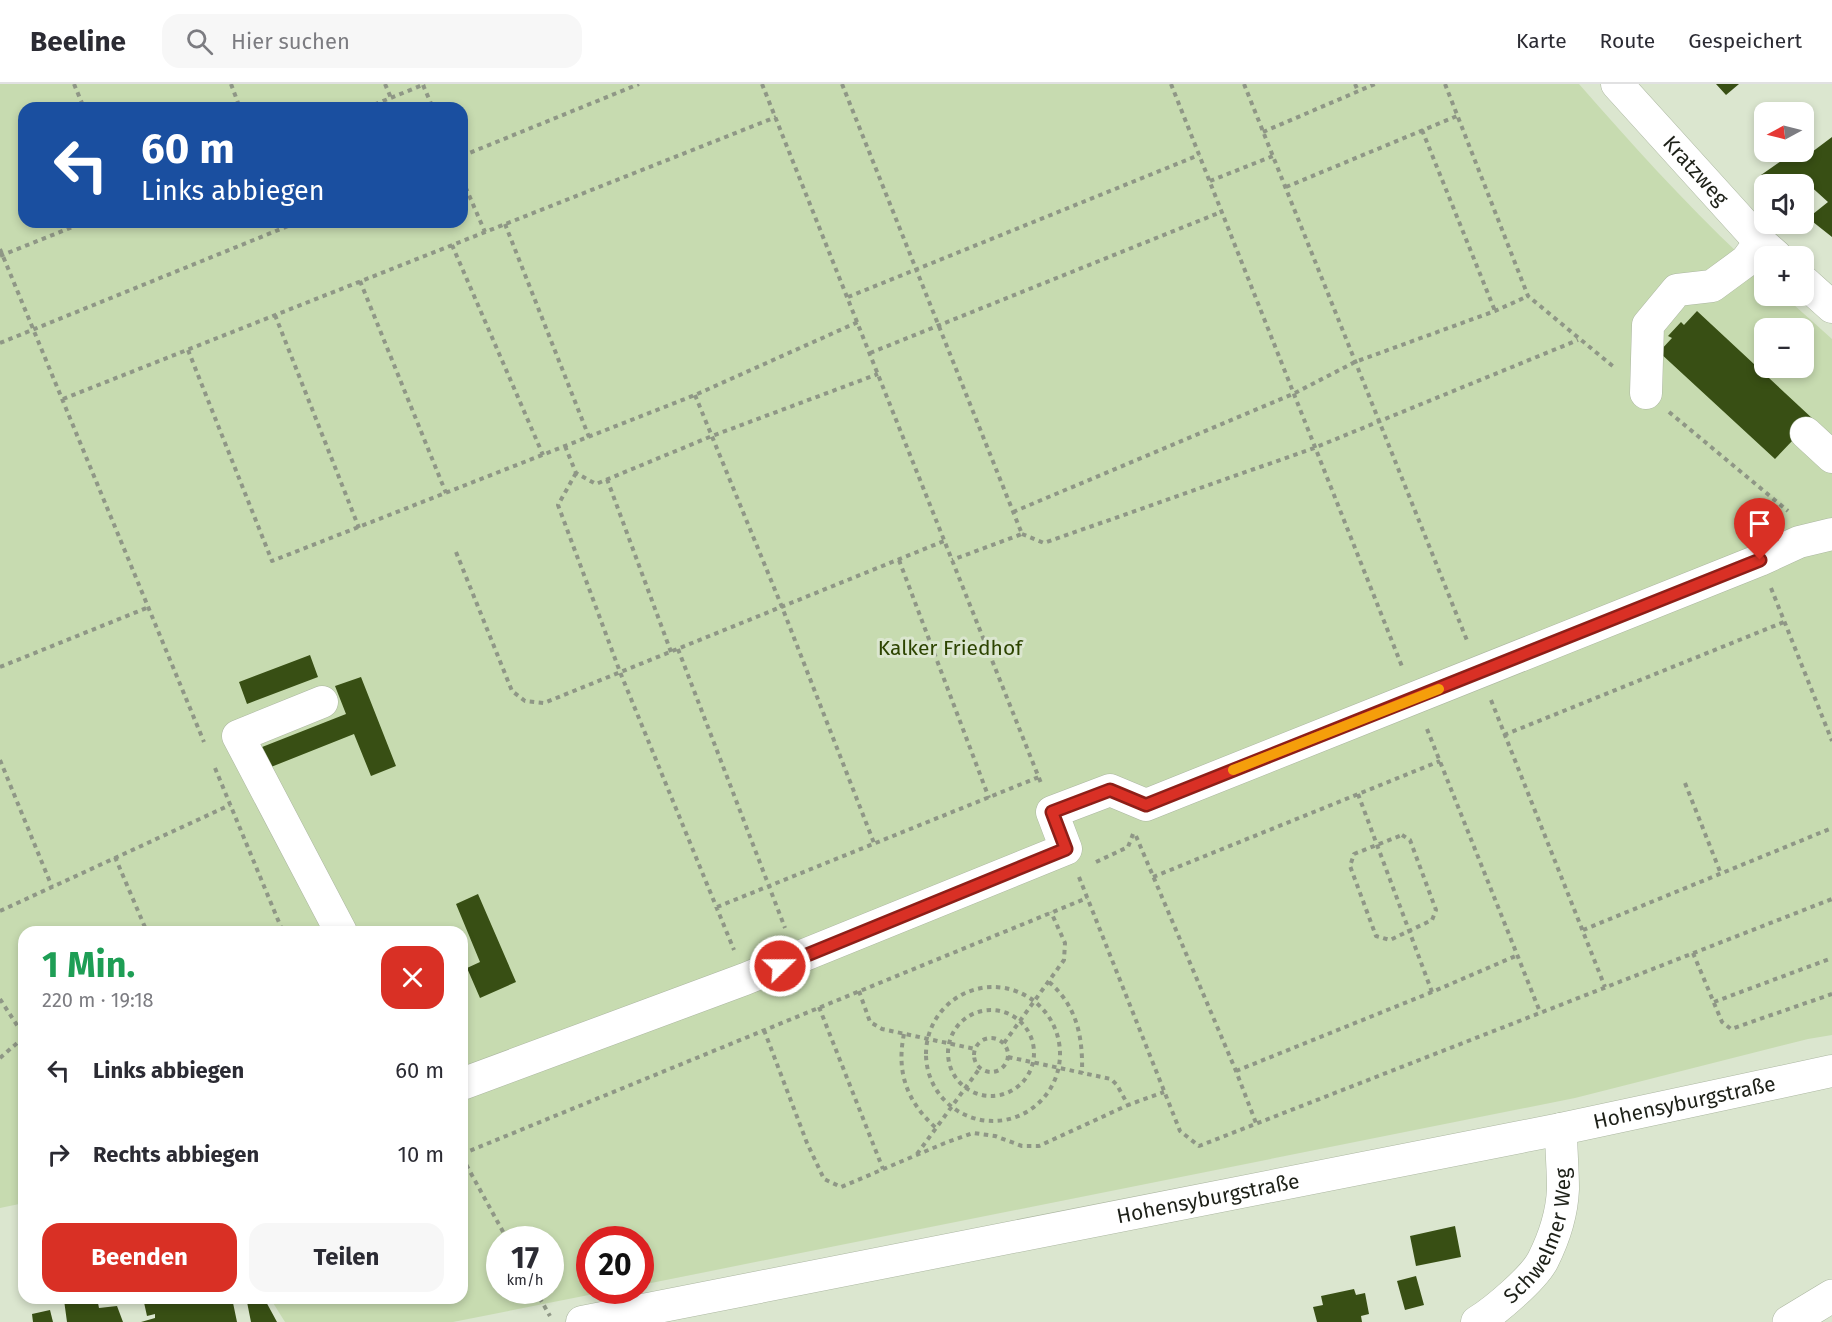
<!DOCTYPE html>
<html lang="de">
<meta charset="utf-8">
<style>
:root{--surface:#fff;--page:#f7f7f7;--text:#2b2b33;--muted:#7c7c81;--line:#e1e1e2;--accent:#d93025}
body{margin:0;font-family:"Fira Sans",sans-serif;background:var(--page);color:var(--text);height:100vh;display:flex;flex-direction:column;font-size:22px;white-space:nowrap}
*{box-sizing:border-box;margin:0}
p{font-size:20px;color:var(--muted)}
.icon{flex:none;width:33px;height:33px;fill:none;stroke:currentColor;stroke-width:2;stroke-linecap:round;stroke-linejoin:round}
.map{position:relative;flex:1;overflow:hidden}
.drawer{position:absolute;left:18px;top:842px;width:450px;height:378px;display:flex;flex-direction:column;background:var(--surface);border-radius:18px;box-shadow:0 3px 9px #0003}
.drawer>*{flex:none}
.hud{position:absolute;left:18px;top:18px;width:450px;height:126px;border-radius:18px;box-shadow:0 3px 9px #0003;background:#1a4fa0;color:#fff;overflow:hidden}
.needle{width:39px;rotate:263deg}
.fabs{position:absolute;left:1754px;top:18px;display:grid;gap:12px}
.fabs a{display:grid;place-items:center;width:60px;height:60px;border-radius:12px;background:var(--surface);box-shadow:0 3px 9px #0003;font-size:30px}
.speed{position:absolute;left:486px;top:1142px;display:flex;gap:12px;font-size:30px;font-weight:700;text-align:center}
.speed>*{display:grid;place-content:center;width:78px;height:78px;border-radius:50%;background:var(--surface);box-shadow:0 3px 9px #0003;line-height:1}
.speed small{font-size:15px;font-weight:400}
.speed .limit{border:9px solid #d22;background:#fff;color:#111}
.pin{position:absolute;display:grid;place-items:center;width:51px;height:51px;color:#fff;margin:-62px -26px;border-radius:50% 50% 50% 0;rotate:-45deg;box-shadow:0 0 6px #0007}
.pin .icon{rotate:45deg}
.me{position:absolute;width:66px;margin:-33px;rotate:68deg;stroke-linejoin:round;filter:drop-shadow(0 0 4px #0008)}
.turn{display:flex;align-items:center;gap:21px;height:126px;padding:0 24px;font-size:27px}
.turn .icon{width:78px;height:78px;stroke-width:2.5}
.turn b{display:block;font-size:42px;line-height:51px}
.round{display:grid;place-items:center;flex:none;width:63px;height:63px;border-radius:18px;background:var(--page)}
.summary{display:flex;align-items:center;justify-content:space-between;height:102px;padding:0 24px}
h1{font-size:36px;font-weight:700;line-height:45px;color:#1e9e55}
.button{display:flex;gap:12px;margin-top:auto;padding:12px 24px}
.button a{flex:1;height:69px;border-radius:18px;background:var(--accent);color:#fff;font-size:24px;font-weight:700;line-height:69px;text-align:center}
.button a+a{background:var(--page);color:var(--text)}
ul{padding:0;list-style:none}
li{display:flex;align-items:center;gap:18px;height:84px;padding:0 24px}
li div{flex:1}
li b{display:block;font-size:22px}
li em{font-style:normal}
header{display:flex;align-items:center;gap:36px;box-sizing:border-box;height:84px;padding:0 30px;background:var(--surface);border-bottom:2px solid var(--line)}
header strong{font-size:28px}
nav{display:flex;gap:33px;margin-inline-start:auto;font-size:21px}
.search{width:420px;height:54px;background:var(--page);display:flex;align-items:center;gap:15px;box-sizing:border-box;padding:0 21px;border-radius:18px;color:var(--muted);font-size:22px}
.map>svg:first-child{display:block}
.green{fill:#c7dbb0;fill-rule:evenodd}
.building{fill:#384f14}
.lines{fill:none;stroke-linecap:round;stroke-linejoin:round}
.minor-casing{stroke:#acb7a1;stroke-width:33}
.highway-casing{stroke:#acb7a1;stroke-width:34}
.path{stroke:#8f9786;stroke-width:4;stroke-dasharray:4.5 4.5;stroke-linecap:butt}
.minor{stroke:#fff;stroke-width:32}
.highway{stroke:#fff;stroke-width:33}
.route-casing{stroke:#8d1f18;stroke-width:15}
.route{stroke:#d93025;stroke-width:10}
.slow{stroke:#f59e0b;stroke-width:10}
.labels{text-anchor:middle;stroke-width:6;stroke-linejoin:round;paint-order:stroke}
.street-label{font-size:21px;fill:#1d2018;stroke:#dbe6cf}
.park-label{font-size:21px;fill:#2d4400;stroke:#dbe6cf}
</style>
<header>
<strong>Beeline</strong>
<div class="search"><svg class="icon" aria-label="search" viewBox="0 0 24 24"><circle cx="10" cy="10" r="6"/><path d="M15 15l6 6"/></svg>Hier suchen</div>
<nav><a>Karte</a><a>Route</a><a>Gespeichert</a></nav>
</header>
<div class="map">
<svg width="1832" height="1238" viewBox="0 0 1832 1238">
<rect width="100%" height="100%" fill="#dbe6cf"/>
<path class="green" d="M0 0H1579C1638 67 1697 133 1764 193V212H1784L1832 255V951L1808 955 1575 1014 641 1201 640 1155H590V1206H614L453 1238H285L270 1214H462V848H24V1119L0 1124ZM24 24H462V138H24ZM1764 244H1803V284H1764ZM500 1155H550V1206H500Z"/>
<path class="building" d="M1716 0H1739L1726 11Z
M1832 53V153L1808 134 1828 118 1807 99 1803 102 1767 100 1761 91 1794 68 1800 77Z
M1697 227 1813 335 1775 375 1659 268 1672 254 1668 252 1681 238 1684 241Z
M310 571 318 593 247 620 239 598Z
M361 593 396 682 371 692 354 650 266 685 257 665 346 630 335 602Z
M478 810 516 898 480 914 467 884 480 878 456 820Z
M1455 1142 1461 1173 1416 1182 1410 1152Z
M1416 1192 1424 1221 1405 1226 1397 1197Z
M1354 1205 1356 1211 1365 1209 1369 1230 1361 1232 1362 1238H1317L1313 1223 1323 1221 1321 1212Z
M77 1214H97L99 1224 117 1222 123 1238H67L64 1216Z
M143 1214H232L237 1238H141L155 1234V1230L147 1232Z
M264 1214 277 1238H251L247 1218Z
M50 1226 53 1238H33L32 1230Z"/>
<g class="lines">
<defs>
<g id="minor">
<path id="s1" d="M1617 0 1760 158 1776 172"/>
<path d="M1803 197 1832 223"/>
<path d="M1646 309 1648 241 1677 206 1712 202 1746 177 1760 158"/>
<path d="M1806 349 1832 373"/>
<path d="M322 618 238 652 341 848"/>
<path d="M462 1000 745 895 1066 765 1052 728 1110 706 1146 721 1760 476 1799 458 1832 450"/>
<path id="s2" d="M582 1238 1561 1045 1832 987"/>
<path id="s3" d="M1477 1238C1495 1227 1534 1194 1543 1176 1554 1154 1562 1129 1563 1105 1563 1085 1561 1065 1561 1045"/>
</g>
<path id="highway" d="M1789 1238 1832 1212"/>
</defs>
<use href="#minor" class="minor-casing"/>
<use href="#highway" class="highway-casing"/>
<path class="path" d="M74 0 84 24
M231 0 240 24
M385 0 391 14
M762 0 1041 699
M842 0 1022 450 952 476
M1171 0 1403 585
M1244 0 1468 559
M1355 0 1358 7
M1445 0 1528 212 1615 284
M423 1 433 24
M366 24 425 0
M1422 46 1495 227
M1263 48 1375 0
M462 72 639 0
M462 95 485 148
M1210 97 1273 72
M1286 103 1457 32
M505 140 589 353
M452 161 543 371
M0 165 204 658
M0 172 85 138
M360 197 446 409
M848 213 1199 71
M275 231 359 444
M0 259 298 138
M188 266 272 477 695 311 858 238
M870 269 1221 128
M695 311 782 523 874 759
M63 315 776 33
M1669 328 1788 427
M565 362 576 389 596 400 712 352 878 290
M576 389 558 421 620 588 734 866
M607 395 671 568
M1013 428 1293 310 1355 278 1495 227 1528 212
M1022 450 1044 459 1314 364 1578 256
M456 468 512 607 525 617 544 619 944 457
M899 476 989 714
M1771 504 1832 657
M678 565 785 844
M0 583 149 523
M1491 616 1605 903
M1427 645 1540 928
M1504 651 1784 538
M0 676 52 803
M215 684 283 848
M1685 699 1721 790
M1358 710 1432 908
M1402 751 1410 756 1436 826 1432 836 1390 856 1376 852 1350 782 1354 770Z
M1136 752 1236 987 1256 1039
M115 773 147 848
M1096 778 1128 763 1133 750
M1079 793 1180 1047 1199 1062 1832 815
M1153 793 1440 677
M717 823 1039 693
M0 827 230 721
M1583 846 1832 744
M1693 869 1722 938 1731 945 1832 910
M1049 898C1077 922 1083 953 1082 989
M926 970a67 67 0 1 1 134 0a67 67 0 1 1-134 0Z
M859 907 870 938 882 945 975 965
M0 915 24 952
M1714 918 1832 874
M819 923 883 1085
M948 969a43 43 0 1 1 86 0a43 43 0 1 1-86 0Z
M764 946 807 1059 824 1095 841 1103 945 1059 973 1049 995 1052 1022 1062H1039L1128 1021
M904 950C896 988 907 1018 936 1044
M974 971a17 17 0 1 1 34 0a17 17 0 1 1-34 0Z
M1004 959 1064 876 1065 859 1051 828
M1008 973 1111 995 1117 1001 1128 1021 1164 1008
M0 974 24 953
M1236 987 1432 908 1518 871
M462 1070 1087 814
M917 1070 980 984
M462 1073 507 1155
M535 1206 550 1232"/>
<use href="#minor" class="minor"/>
<use href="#highway" class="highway"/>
</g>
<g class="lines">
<defs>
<path id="route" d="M780 882 1066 765 1052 728 1110 706 1146 721 1760 476"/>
</defs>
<use href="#route" class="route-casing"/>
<use href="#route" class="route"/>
<path class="slow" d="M1233 686 1439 605"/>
</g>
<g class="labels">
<g class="street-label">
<text dy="7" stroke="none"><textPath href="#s1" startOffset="117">Kratzweg</textPath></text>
<text dy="7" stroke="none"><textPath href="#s2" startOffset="1124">Hohensyburgstraße</textPath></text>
<text dy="7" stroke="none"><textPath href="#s2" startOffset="638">Hohensyburgstraße</textPath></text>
<text dy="7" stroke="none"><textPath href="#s3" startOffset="112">Schwelmer Weg</textPath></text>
</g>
<g class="park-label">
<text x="950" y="571">Kalker Friedhof</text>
</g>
</g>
</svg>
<div class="fabs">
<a><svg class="needle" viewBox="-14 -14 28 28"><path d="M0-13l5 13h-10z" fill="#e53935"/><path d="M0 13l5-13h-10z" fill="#7c7c81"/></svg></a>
<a><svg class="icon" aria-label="sound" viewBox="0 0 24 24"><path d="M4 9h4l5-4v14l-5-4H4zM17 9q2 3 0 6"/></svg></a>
<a>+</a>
<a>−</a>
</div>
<div class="speed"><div>17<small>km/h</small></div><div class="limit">20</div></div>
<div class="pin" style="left:1760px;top:476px;background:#d93025"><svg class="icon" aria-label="arrive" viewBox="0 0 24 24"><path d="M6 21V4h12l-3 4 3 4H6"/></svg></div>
<svg class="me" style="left:780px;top:882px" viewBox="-20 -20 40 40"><circle r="17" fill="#d93025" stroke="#fff" stroke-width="3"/><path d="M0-11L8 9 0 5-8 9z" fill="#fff"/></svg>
<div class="hud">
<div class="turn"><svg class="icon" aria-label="left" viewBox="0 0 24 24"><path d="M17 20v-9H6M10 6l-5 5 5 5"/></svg><div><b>60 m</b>Links abbiegen</div></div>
</div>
<section class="drawer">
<div class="summary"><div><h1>1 Min.</h1><p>220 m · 19:18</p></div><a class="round" style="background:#d93025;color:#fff"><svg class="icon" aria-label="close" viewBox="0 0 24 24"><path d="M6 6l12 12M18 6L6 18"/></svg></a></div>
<ul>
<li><svg class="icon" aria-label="left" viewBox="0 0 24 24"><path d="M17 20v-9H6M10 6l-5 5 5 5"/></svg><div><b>Links abbiegen</b></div><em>60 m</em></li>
<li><svg class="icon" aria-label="right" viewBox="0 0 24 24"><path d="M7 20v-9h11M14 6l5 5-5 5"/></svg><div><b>Rechts abbiegen</b></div><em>10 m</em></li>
</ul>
<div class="button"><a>Beenden</a><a>Teilen</a></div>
</section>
</div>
